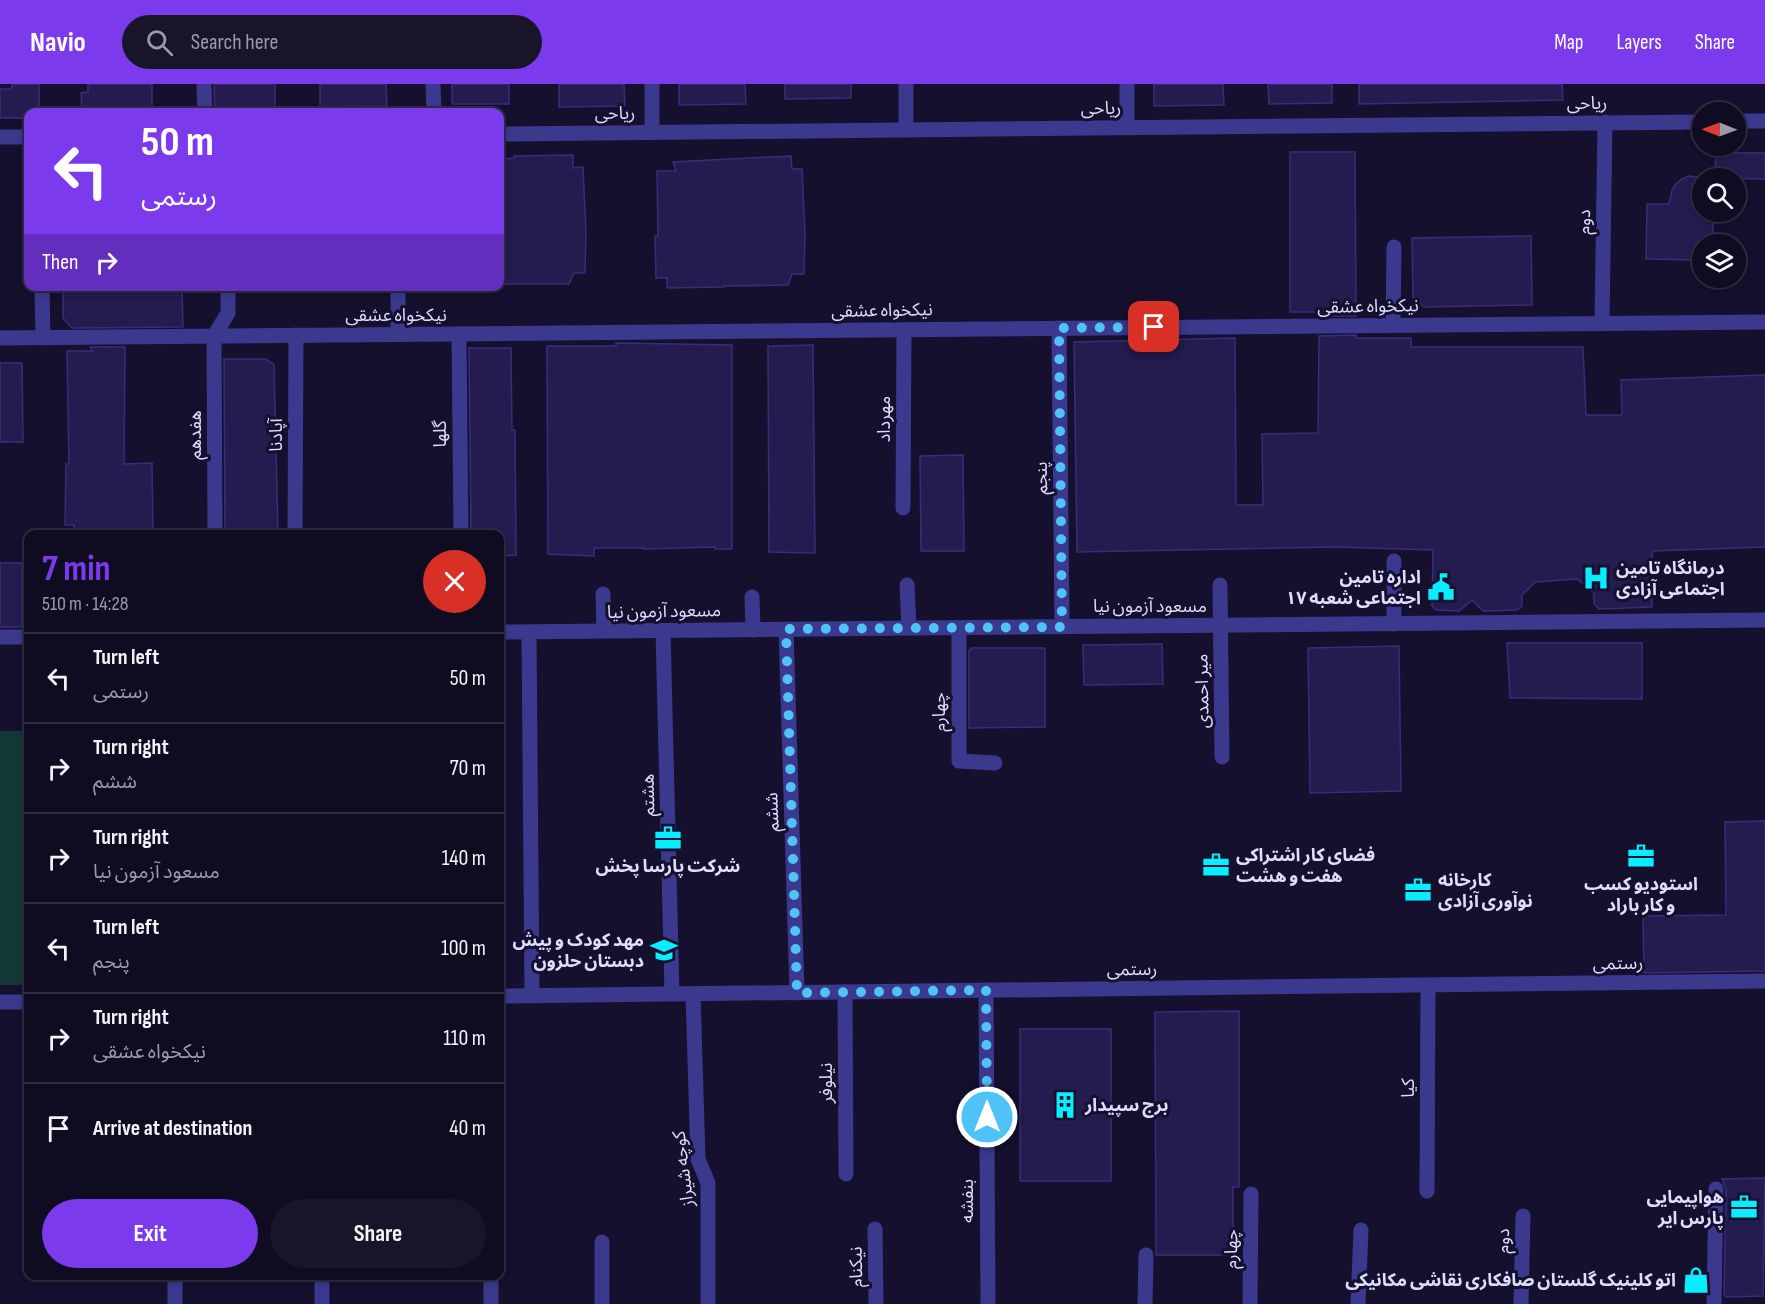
<!DOCTYPE html>
<meta charset="utf-8">
<style>
:root{--surface:#0f0c22;--page:#18152a;--text:#f1f3f6;--muted:#9b9ba5;--line:#2f2c40;--accent:#7c3aed}
body{margin:0;font-family:"Sofia Sans Condensed","Noto Sans Arabic",sans-serif;background:var(--page);color:var(--text);height:100vh;display:flex;flex-direction:column;font-size:22px;white-space:nowrap}
*{box-sizing:border-box;margin:0}
p{font-size:20px;color:var(--muted)}
.icon{flex:none;width:33px;height:33px;fill:none;stroke:currentColor;stroke-width:2;stroke-linecap:round;stroke-linejoin:round}
.map{position:relative;flex:1;overflow:hidden}
.drawer{position:absolute;left:24px;top:446px;width:480px;height:750px;display:flex;flex-direction:column;background:var(--surface);border-radius:12px;box-shadow:0 3px 9px #0003,0 0 0 2px var(--line)}
.drawer>*{flex:none}
.guide{position:absolute;left:24px;top:24px;width:480px;height:183px;border-radius:12px;box-shadow:0 3px 9px #0003,0 0 0 2px var(--line);background:#7c3aed;color:#fff;overflow:hidden}
.needle{width:39px;rotate:271deg}
.fabs{position:absolute;left:1692px;top:18px;display:grid;gap:12px}
.fabs a{display:grid;place-items:center;width:54px;height:54px;border-radius:50%;background:var(--surface);box-shadow:0 3px 9px #0003,0 0 0 2px var(--line);font-size:30px}
.pin{position:absolute;display:grid;place-items:center;width:51px;height:51px;color:#fff;margin:-26px;border-radius:12px;box-shadow:0 3px 9px #0006}
.me{position:absolute;width:66px;margin:-33px;rotate:0deg;stroke-linejoin:round;filter:drop-shadow(0 0 4px #0008)}
.turn{display:flex;align-items:center;gap:21px;height:126px;padding:0 18px;font-size:27px}
.turn .icon{width:78px;height:78px;stroke-width:2.5}
.turn b{display:block;font-size:42px;line-height:51px}
.then{display:flex;align-items:center;height:57px;padding:0 18px;background:#0003;gap:12px;font-size:22px}
.round{display:grid;place-items:center;flex:none;width:63px;height:63px;border-radius:32px;background:var(--page)}
.overview{display:flex;align-items:center;justify-content:space-between;height:102px;padding:0 18px}
h1{font-size:36px;font-weight:700;line-height:45px;color:var(--accent)}
.action{display:flex;gap:12px;margin-top:auto;padding:12px 18px}
.action a{flex:1;height:69px;border-radius:36px;background:var(--accent);color:#fff;font-size:24px;font-weight:700;line-height:69px;text-align:center}
.action a+a{background:var(--page);color:var(--text)}
ul{padding:0;list-style:none}
li{display:flex;align-items:center;gap:18px;height:90px;padding:0 18px;border-top:2px solid var(--line)}
li div{flex:1}
li b{display:block;font-size:22px}
li em{font-style:normal}
header{display:flex;align-items:center;gap:36px;box-sizing:border-box;height:84px;padding:0 30px;background:var(--accent);color:#fff}
header strong{font-size:28px}
nav{display:flex;gap:33px;margin-inline-start:auto;font-size:21px}
.search{width:420px;height:54px;background:var(--page);display:flex;align-items:center;gap:15px;box-sizing:border-box;padding:0 21px;border-radius:33px;color:var(--muted);font-size:22px}
.map>svg:first-child{display:block}
.green{fill:#133735}
.building{fill:#241b4f;stroke:#3a2c7c;stroke-width:1.5}
.lines{fill:none;stroke-linecap:round;stroke-linejoin:round}
.minor{stroke:#3a398e;stroke-width:15}
.tertiary{stroke:#3a398e;stroke-width:15}
.route{stroke:#4fc3f7;stroke-width:10;stroke-dasharray:0 18}
.labels{text-anchor:middle;stroke-width:6;stroke-linejoin:round;paint-order:stroke}
.street-label{font-size:18px;fill:#dfdcff;stroke:#14102d}
.poi-label{font-size:18px;font-weight:bold;fill:#dfdcff;stroke:#14102d;text-anchor:start}
</style>
<header>
<strong>Navio</strong>
<div class="search"><svg class="icon" aria-label="search" viewBox="0 0 24 24"><circle cx="10" cy="10" r="6"/><path d="M15 15l6 6"/></svg>Search here</div>
<nav><a>Map</a><a>Layers</a><a>Share</a></nav>
</header>
<div class="map">
<svg width="1765" height="1220" viewBox="0 0 1765 1220">
<rect width="100%" height="100%" fill="#14102d"/>
<path class="green" d="M0 647H28V901H0Z"/>
<path class="building" d="M12 0H39V28H28V34H0V5H12Z
M88 0H152V28H82L81 9 88 8Z
M214 0H275V28H215Z
M320 0H386L387 22 320 23Z
M452 0H509V20H452Z
M559 0H624L625 22 559 23Z
M679 0H745L746 20 679 21Z
M785 0H851V14L785 15Z
M1154 0H1223L1224 21 1154 22Z
M1268 0H1332V19L1269 20Z
M1359 0H1562L1563 16 1359 20Z
M1290 68H1355L1356 232H1319V228H1290Z
M1716 69H1765V95L1715 94Z
M573 71V84L583 83 586 148 585 189H574L569 200H500V75L514 74V72Z
M791 72 792 85H802L805 149 804 190H792L788 201 724 202V203L667 204V194H656L655 152H658L657 87H676L673 78Z
M1689 92 1702 94V128H1713V160H1702V176L1646 175 1647 120H1669L1672 106 1676 100 1682 95Z
M1531 152 1532 221 1424 223 1413 213 1412 154Z
M63 202H182L183 243 72 244 63 234Z
M1356 251V254H1411V263H1583L1586 331H1622L1621 296 1765 291V463L1652 467V523L1599 525 1594 520V509L1577 495 1535 498 1522 511V522L1517 526 1489 527H1483L1472 516 1459 527 1436 526 1432 522 1433 466 1335 463 1077 468 1074 258 1235 254 1236 421H1263L1262 350 1318 349 1319 252Z
M616 259 732 261V465H715V463L644 465V464H594V472L548 470 547 262H616Z
M813 261 815 469 769 468 768 262Z
M90 263H125L124 380 152 379 153 450H74V441H65L66 380H69L67 267H93Z
M469 264H511L512 346H515L516 471 500 472V450H471Z
M224 275H266L274 281 278 450H225Z
M0 279H22L23 358H0Z
M963 371 964 467H921L920 372Z
M0 479H22V543H0Z
M1507 559H1642V615L1510 614Z
M1162 560 1163 600 1084 601 1083 561Z
M1399 562 1401 707 1310 709 1308 564Z
M971 564H1045V643L969 644V567Z
M1765 737V887L1644 889 1643 832 1726 831 1725 738Z
M1239 927V1103H1233V1171H1156L1155 928Z
M1020 945H1111V1097H1020Z
M1765 1094 1763 1212 1726 1213 1724 1210 1726 1105 1722 1095Z"/>
<g class="lines">
<path class="minor" d="M204 0 205 28
M433 0 434 28
M652 0V48
M906 0V46
M1127 0V43
M42 202 43 254
M398 202V250
M1602 239 1605 38
M1393 241 1394 163
M1059 244 1062 543
M459 250 461 450
M903 424 904 246
M215 450 214 252 228 229V202
M295 450 296 251
M907 501 909 544
M1220 501 1222 673
M603 510 604 547
M752 513 753 546
M1394 540V477
M959 544V677L995 679
M786 545 797 909
M663 547 672 910
M529 548 532 912
M986 906 988 1220
M845 908 846 1090
M693 910 698 1075 708 1099V1220
M1427 1107 1428 901
M875 1145 876 1220
M602 1158V1220
M175 1191V1220
M322 1191V1220
M491 1220V1191
M1145 1220 1146 1171
M1250 1220 1251 1110
M1358 1220 1361 1146
M1521 1220 1523 1132
M1714 1220 1716 1105"/>
<path class="tertiary" d="M1736 37H1765
M500 50 1702 38
M0 53H28
M0 254 1765 238
M500 548 1765 536
M0 553H28
M500 912 1765 897
M0 918H28"/>
</g>
<g class="lines">
<path class="route" d="M987 1033 986 906 797 909 786 545 1062 543 1059 244 1154 243"/>
</g>
<defs>
<symbol id="hospital-bare" viewBox="-9 -9 18 18"><path d="M-5-5h3v3.5h4V-5h3V5h-3V1.5h-4V5h-3Z" fill="#08edff" stroke="#14102d" stroke-width="2.5" paint-order="stroke"/></symbol>
<symbol id="civic-bare" viewBox="-9 -9 18 18"><path d="M-.6-6.5H3V-4.5H.6V-3L4-1V1h2V6H-6V1h2V-1L-.6-3ZM-1.2 2.5V6h2.4V2.5Z" fill="#08edff" stroke="#14102d" stroke-width="2.5" paint-order="stroke"/></symbol>
<symbol id="office-bare" viewBox="-9 -9 18 18"><path d="M-6-3h4V-5.5h4V-3h4V5H-6ZM-1-4.5V-3h2v-1.5ZM-6 0V1H6V0Z" fill="#08edff" stroke="#14102d" stroke-width="2.5" paint-order="stroke"/></symbol>
<symbol id="school-bare" viewBox="-9 -9 18 18"><path d="M0-5L7-2L0 1L-7-2ZM-4 1L0 2.5L4 1V4Q0 6-4 4Z" fill="#08edff" stroke="#14102d" stroke-width="2.5" paint-order="stroke"/></symbol>
<symbol id="building-bare" viewBox="-9 -9 18 18"><path d="M-4-6H4V6H1V3H-1V6H-4ZM-2.5-4.3h1.7v1.8h-1.7ZM.8-4.3h1.7v1.8H.8ZM-2.5-1h1.7V.8h-1.7ZM.8-1h1.7V.8H.8Z" fill="#08edff" stroke="#14102d" stroke-width="2.5" paint-order="stroke"/></symbol>
<symbol id="shop-bare" viewBox="-9 -9 18 18"><path d="M-5-2.5h2.3a2.7 3.5 0 0 1 5.4 0H5L5.5 6h-11ZM-1.5-2.5h3a1.5 2.3 0 0 0-3 0Z" fill="#08edff" stroke="#14102d" stroke-width="2.5" paint-order="stroke"/></symbol>
</defs>
<g fill-rule="evenodd">
<use href="#hospital-bare" x="1577" y="475" width="38" height="38"/>
<use href="#civic-bare" x="1422" y="484" width="38" height="38"/>
<use href="#office-bare" x="649" y="735" width="38" height="38"/>
<use href="#office-bare" x="1622" y="753" width="38" height="38"/>
<use href="#office-bare" x="1197" y="762" width="38" height="38"/>
<use href="#office-bare" x="1399" y="787" width="38" height="38"/>
<use href="#school-bare" x="645" y="847" width="38" height="38"/>
<use href="#building-bare" x="1046" y="1002" width="38" height="38"/>
<use href="#office-bare" x="1725" y="1104" width="38" height="38"/>
<use href="#shop-bare" x="1677" y="1177" width="38" height="38"/>
</g>
<g class="labels">
<g class="street-label">
<text transform="translate(1587 19) rotate(-1)" y="6">ریاحی</text>
<text transform="translate(1101 24) rotate(-1)" y="6">ریاحی</text>
<text transform="translate(615 29) rotate(-1)" y="6">ریاحی</text>
<text transform="translate(1584 138) rotate(-89)" y="6">دوم</text>
<text transform="translate(1368 222) rotate(-1)" y="6">نیکخواه عشقی</text>
<text transform="translate(882 226) rotate(-1)" y="6">نیکخواه عشقی</text>
<text x="396" y="237">نیکخواه عشقی</text>
<text transform="translate(884 335) rotate(-90)" y="6">مهرداد</text>
<text transform="translate(440 350) rotate(-90)" y="6">گلها</text>
<text transform="translate(195 351) rotate(-90)" y="6">هفدهم</text>
<text transform="translate(276 351) rotate(-90)" y="6">آپادنا</text>
<text transform="translate(1041 394) rotate(-91)" y="6">پنجم</text>
<text x="1150" y="528">مسعود آزمون نیا</text>
<text transform="translate(664 527) rotate(-1)" y="6">مسعود آزمون نیا</text>
<text transform="translate(1202 607) rotate(-91)" y="6">میر احمدی</text>
<text transform="translate(939 628) rotate(-90)" y="6">چهارم</text>
<text transform="translate(648 711) rotate(-91)" y="6">هشتم</text>
<text transform="translate(772 728) rotate(-92)" y="6">ششم</text>
<text transform="translate(1618 879) rotate(-1)" y="6">رستمی</text>
<text transform="translate(1132 885) rotate(-1)" y="6">رستمی</text>
<text transform="translate(826 999) rotate(-90)" y="6">نیلوفر</text>
<text transform="translate(1408 1004) rotate(-90)" y="6">کیا</text>
<text transform="translate(683 1085) rotate(-97)" y="6">کوچه شیراز</text>
<text transform="translate(967 1117) rotate(-90)" y="6">بنفشه</text>
<text transform="translate(1503 1157) rotate(-89)" y="6">دوم</text>
<text transform="translate(1231 1165) rotate(-89)" y="6">چهارم</text>
<text transform="translate(856 1183) rotate(-91)" y="6">نیکنام</text>
</g>
<g class="poi-label">
<text x="1616" y="490">درمانگاه تامین<tspan x="1616" dy="21">اجتماعی آزادی</tspan></text>
<text x="1421" y="499" text-anchor="end">اداره تامین<tspan x="1421" dy="21">اجتماعی شعبه ۱۷</tspan></text>
<text x="1236" y="777">فضای کار اشتراکی<tspan x="1236" dy="21">هفت و هشت</tspan></text>
<text x="668" y="788" text-anchor="middle">شرکت پارسا پخش</text>
<text x="1438" y="802">کارخانه<tspan x="1438" dy="21">نوآوری آزادی</tspan></text>
<text x="1641" y="806" text-anchor="middle">استودیو کسب<tspan x="1641" dy="21">و کار باراد</tspan></text>
<text x="644" y="862" text-anchor="end">مهد کودک و پیش<tspan x="644" dy="21">دبستان حلزون</tspan></text>
<text x="1085" y="1027">برج سپیدار</text>
<text x="1724" y="1119" text-anchor="end">هواپیمایی<tspan x="1724" dy="21">پارس ایر</tspan></text>
<text x="1676" y="1202" text-anchor="end">اتو کلینیک گلستان صافکاری نقاشی مکانیکی</text>
</g>
</g>
</svg>
<div class="fabs">
<a><svg class="needle" viewBox="-14 -14 28 28"><path d="M0-13l5 13h-10z" fill="#e53935"/><path d="M0 13l5-13h-10z" fill="#9b9ba5"/></svg></a>
<a><svg class="icon" aria-label="search" viewBox="0 0 24 24"><circle cx="10" cy="10" r="6"/><path d="M15 15l6 6"/></svg></a>
<a><svg class="icon" aria-label="layers" viewBox="0 0 24 24"><path d="M12 4l9 5-9 5-9-5zM3 14l9 5 9-5"/></svg></a>
</div>
<div class="pin" style="left:1154px;top:243px;background:#d93025"><svg class="icon" aria-label="arrive" viewBox="0 0 24 24"><path d="M6 21V4h12l-3 4 3 4H6"/></svg></div>
<svg class="me" style="left:987px;top:1033px" viewBox="-20 -20 40 40"><circle r="17" fill="#4fc3f7" stroke="#fff" stroke-width="3"/><path d="M0-11L8 9 0 5-8 9z" fill="#fff"/></svg>
<div class="guide">
<div class="turn"><svg class="icon" aria-label="left" viewBox="0 0 24 24"><path d="M17 20v-9H6M10 6l-5 5 5 5"/></svg><div><b>50 m</b>رستمی</div></div>
<div class="then">Then<svg class="icon" aria-label="right" viewBox="0 0 24 24"><path d="M7 20v-9h11M14 6l5 5-5 5"/></svg></div>
</div>
<section class="drawer">
<div class="overview"><div><h1>7 min</h1><p>510 m · 14:28</p></div><a class="round" style="background:#d93025;color:#fff"><svg class="icon" aria-label="close" viewBox="0 0 24 24"><path d="M6 6l12 12M18 6L6 18"/></svg></a></div>
<ul>
<li><svg class="icon" aria-label="left" viewBox="0 0 24 24"><path d="M17 20v-9H6M10 6l-5 5 5 5"/></svg><div><b>Turn left</b><p>رستمی</p></div><em>50 m</em></li>
<li><svg class="icon" aria-label="right" viewBox="0 0 24 24"><path d="M7 20v-9h11M14 6l5 5-5 5"/></svg><div><b>Turn right</b><p>ششم</p></div><em>70 m</em></li>
<li><svg class="icon" aria-label="right" viewBox="0 0 24 24"><path d="M7 20v-9h11M14 6l5 5-5 5"/></svg><div><b>Turn right</b><p>مسعود آزمون نیا</p></div><em>140 m</em></li>
<li><svg class="icon" aria-label="left" viewBox="0 0 24 24"><path d="M17 20v-9H6M10 6l-5 5 5 5"/></svg><div><b>Turn left</b><p>پنجم</p></div><em>100 m</em></li>
<li><svg class="icon" aria-label="right" viewBox="0 0 24 24"><path d="M7 20v-9h11M14 6l5 5-5 5"/></svg><div><b>Turn right</b><p>نیکخواه عشقی</p></div><em>110 m</em></li>
<li><svg class="icon" aria-label="arrive" viewBox="0 0 24 24"><path d="M6 21V4h12l-3 4 3 4H6"/></svg><div><b>Arrive at destination</b></div><em>40 m</em></li>
</ul>
<div class="action"><a>Exit</a><a>Share</a></div>
</section>
</div>
